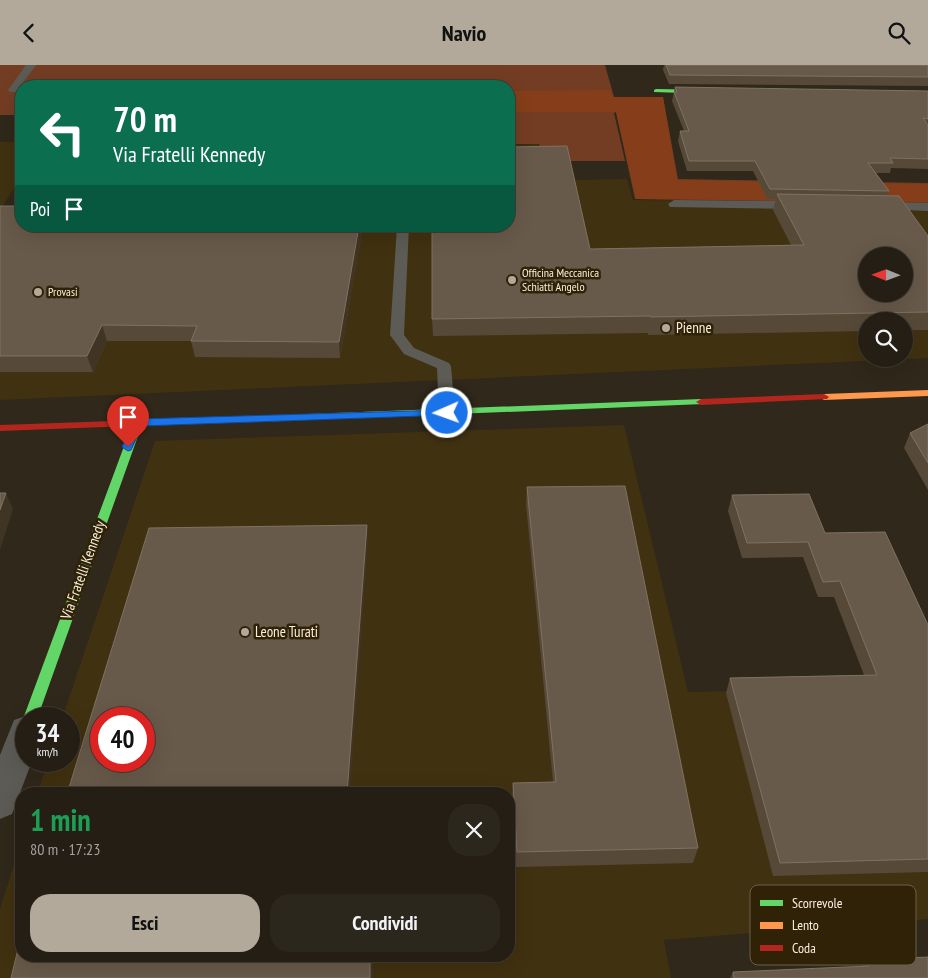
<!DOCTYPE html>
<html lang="it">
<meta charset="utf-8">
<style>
:root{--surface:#241e14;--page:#2c271d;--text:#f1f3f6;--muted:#a3a2a0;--line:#413c34;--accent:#b2a99a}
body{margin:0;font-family:"PT Sans Narrow",sans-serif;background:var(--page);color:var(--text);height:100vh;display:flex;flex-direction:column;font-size:19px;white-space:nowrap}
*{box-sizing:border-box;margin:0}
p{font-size:16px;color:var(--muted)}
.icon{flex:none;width:28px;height:28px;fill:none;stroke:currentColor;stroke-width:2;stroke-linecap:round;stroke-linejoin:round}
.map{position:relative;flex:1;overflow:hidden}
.drawer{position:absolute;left:15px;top:722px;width:500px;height:175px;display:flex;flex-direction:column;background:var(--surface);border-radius:20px;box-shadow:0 5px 20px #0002,0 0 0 1px var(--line)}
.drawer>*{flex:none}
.guide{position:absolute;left:15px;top:15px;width:500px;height:152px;border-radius:20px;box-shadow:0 5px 20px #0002,0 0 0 1px var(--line);background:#0b6e4f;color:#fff;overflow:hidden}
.needle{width:32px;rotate:271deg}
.tools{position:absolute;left:858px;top:182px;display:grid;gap:10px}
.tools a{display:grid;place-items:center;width:55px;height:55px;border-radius:50%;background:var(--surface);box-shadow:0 5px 20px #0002,0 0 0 1px var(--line);font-size:25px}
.speed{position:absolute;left:15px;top:642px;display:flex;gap:10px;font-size:25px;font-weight:700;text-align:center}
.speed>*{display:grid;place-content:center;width:65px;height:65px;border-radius:50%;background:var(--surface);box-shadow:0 5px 20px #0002,0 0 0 1px var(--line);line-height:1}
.speed small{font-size:12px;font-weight:400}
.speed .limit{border:8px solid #d22;background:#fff;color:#111}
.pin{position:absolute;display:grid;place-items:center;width:42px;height:42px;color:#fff;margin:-51px -21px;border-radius:50% 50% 50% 0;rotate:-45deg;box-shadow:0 0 5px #0007}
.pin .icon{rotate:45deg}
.me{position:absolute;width:55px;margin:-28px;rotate:268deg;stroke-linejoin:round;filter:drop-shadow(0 0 4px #0008)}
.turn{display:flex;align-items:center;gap:18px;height:105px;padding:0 15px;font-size:22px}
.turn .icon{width:65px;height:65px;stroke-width:2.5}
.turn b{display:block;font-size:35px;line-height:42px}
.then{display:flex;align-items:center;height:48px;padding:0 15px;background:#0003;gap:10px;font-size:19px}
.round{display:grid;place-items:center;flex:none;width:52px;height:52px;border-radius:20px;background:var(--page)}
.head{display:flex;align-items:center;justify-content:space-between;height:85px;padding:0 15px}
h1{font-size:30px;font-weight:700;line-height:38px;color:#1e9e55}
.primary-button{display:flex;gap:10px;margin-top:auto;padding:10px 15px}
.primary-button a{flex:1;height:58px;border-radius:20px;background:var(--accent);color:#111;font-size:20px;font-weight:700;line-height:58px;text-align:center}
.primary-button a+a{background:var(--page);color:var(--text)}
header{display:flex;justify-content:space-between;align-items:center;height:65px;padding:0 15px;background:var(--accent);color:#111;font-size:22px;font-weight:700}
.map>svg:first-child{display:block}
.built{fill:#403110;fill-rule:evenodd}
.green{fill:#733d23}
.forest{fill:#853e19}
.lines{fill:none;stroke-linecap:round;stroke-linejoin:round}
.lane{fill:#5d5b55;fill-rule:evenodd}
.street{fill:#5d5b55;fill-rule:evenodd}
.fast{fill:#63d668;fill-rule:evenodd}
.slow{fill:#ff974d;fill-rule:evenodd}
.jam{fill:#b3261e;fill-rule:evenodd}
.wall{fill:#564938}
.shaded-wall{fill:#403424}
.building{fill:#685a4a;stroke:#7e7261;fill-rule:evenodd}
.route{fill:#1a73e8;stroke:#114b97}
.poi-dot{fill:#b2a99a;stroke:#2f2206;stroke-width:2}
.labels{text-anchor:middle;stroke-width:5;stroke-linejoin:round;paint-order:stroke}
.far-poi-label{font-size:12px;fill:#f8efdf;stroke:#2f2206;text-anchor:start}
.poi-label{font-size:15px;fill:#f8efdf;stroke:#2f2206;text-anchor:start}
.street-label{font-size:15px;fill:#f8efdf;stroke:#2f2206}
.key{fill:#2f2206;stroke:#6b6047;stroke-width:1}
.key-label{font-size:14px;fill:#f8efdf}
</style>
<header><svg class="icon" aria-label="back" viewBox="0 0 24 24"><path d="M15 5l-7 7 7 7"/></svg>Navio<svg class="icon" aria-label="search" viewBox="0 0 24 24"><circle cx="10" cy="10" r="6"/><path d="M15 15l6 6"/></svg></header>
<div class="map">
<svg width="928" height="913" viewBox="0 0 928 913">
<rect width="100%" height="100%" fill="#30281a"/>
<path class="built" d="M0 77H21V112L0 145Z
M538 79 542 96 571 115 627 114 633 135 928 138V293L0 335V153L21 161H509V80ZM866 191H904V229H866ZM866 256H904V294H866Z
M624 360 688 627 928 622V854L664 875 671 913H0V844L21 777V891H509V729H37L48 696H69V654H62L155 376ZM101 654H144V696H101Z"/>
<path class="green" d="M0 0H605L614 32H663L678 114 928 118V138L635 134 616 47 614 48 625 96H543L539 79H509V21H21V50H0Z"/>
<path class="forest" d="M611 25 613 32H663L677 115 928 119V137L636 134 616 47H509V26Z"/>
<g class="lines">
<path class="lane" d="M26 0H36L16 27H10L8 25Z
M674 135 798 136 804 140 798 144 670 142 668 139Z
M884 137 928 138V146L880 144 878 141Z
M397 161H409L404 270 414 283 449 298 451 301 455 348 453 351H441L439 348 437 303 404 289 390 270Z"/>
<path class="street" d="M26 651 34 654H26V696H32L12 749 0 754V690L14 655Z"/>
<path class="fast" d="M656 24 712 25 715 27 712 29 654 27V25Z
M701 334 704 335 706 337 704 339 257 357 252 354 257 351Z
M138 354 143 357 37 654H26L25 658 23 654 133 357Z"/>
<path class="slow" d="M928 325V331L824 335 819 332 824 329Z"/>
<path class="jam" d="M824 329 829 332 827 334 701 340 696 337 701 334Z
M257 351 261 352 262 354 261 356 0 366V360Z"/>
</g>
<path class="wall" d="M664 0H928V21L669 19 663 5Z
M675 22 928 26V104L891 103 890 108H876L889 126 887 131 928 171V265H904V256H866V266L648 270V268L433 271 432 254 590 184 791 180 773 145 776 134H767L753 106H687L678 76 680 66H684L672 36Z
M0 141 363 161 340 293 195 292 191 276H107L93 307H0Z
M928 359V425L904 383 910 368Z
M527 422 698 783 693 798 516 802 512 733 513 718 553 717 526 439Z
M732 430 825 468 928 560V807L773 811 726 628 730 613 864 610 834 532H818L803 492 742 493 728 446Z
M866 895 928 913H730L733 907 861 902Z"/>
<path class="shaded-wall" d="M359 161H363L340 293 339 277Z
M102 260 107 276 93 307 87 291Z
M6 428 13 444 0 485V445Z
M367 460 368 478 350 729H347Z
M370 891H373V913H370Z"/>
<path class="building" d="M666 0H928V12L670 10Z
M675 22 928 26V54L923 53 928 60V94L890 93 893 98H868L889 126 770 124 755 96H689L680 66H689L674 27H677Z
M567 81 590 184 804 180 777 129 899 131 928 171V247L651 252 650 251 432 254V161H509V82ZM866 191H904V229H866Z
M0 141H21V161H359L339 277 191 276 197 261 102 260 87 291H0Z
M928 359V398L910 368Z
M625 421 698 783 517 787 513 718 556 717 527 422Z
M0 428H6L0 445Z
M809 429 825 468 885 467 928 560V794L780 798 730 613 877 610 840 516 823 517 808 477 747 478 732 430Z
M367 460 347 729H67L149 463ZM101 654H144V696H101Z
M20 876H21V891H370V913H11Z
M928 892V913H734L733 907 869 901 866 895Z"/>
<path class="route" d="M447 345 452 348 450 350 142 361 131 385 128 386 122 382 133 357 138 354Z"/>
<g class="poi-dot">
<circle cx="512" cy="215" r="5"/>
<circle cx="38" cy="227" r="5"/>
<circle cx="666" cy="263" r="5"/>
<circle cx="245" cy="567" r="5"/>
</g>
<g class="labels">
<g class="far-poi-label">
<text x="522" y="212">Officina Meccanica<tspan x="522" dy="14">Schiatti Angelo</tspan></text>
<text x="48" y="231">Provasi</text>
</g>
<g class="poi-label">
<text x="676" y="268">Pienne</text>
<text x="255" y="572">Leone Turati</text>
</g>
<g class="street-label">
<text transform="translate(83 505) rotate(-70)" y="5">Via Fratelli Kennedy</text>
</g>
</g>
<rect x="750" y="820" width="166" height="80" rx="8" class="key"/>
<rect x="760" y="835" width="23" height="6" fill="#63d668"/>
<rect x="760" y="857" width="23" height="7" fill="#ff974d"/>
<rect x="760" y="880" width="23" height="6" fill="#b3261e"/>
<g class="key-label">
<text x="792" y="843">Scorrevole</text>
<text x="792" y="865">Lento</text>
<text x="792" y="888">Coda</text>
</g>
</svg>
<div class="tools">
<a><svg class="needle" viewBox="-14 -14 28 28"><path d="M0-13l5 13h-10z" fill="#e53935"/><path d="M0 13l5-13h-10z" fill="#a3a2a0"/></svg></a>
<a><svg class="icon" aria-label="search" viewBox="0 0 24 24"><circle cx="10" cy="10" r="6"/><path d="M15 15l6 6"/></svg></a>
</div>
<div class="speed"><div>34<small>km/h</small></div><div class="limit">40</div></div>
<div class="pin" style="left:128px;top:382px;background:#d93025"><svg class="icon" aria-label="arrive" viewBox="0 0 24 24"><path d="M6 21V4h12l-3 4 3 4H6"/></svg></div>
<svg class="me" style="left:447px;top:348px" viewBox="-20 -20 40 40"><circle r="17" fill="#1a73e8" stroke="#fff" stroke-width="3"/><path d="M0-11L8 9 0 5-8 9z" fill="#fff"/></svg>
<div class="guide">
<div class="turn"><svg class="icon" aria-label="left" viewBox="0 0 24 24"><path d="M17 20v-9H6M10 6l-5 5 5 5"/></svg><div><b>70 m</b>Via Fratelli Kennedy</div></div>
<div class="then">Poi<svg class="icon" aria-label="arrive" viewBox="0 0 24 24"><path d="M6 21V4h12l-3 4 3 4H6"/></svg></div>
</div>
<section class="drawer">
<div class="head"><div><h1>1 min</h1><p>80 m · 17:23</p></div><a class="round"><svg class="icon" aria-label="close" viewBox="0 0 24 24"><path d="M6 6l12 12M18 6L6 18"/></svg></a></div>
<div class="primary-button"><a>Esci</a><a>Condividi</a></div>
</section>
</div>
